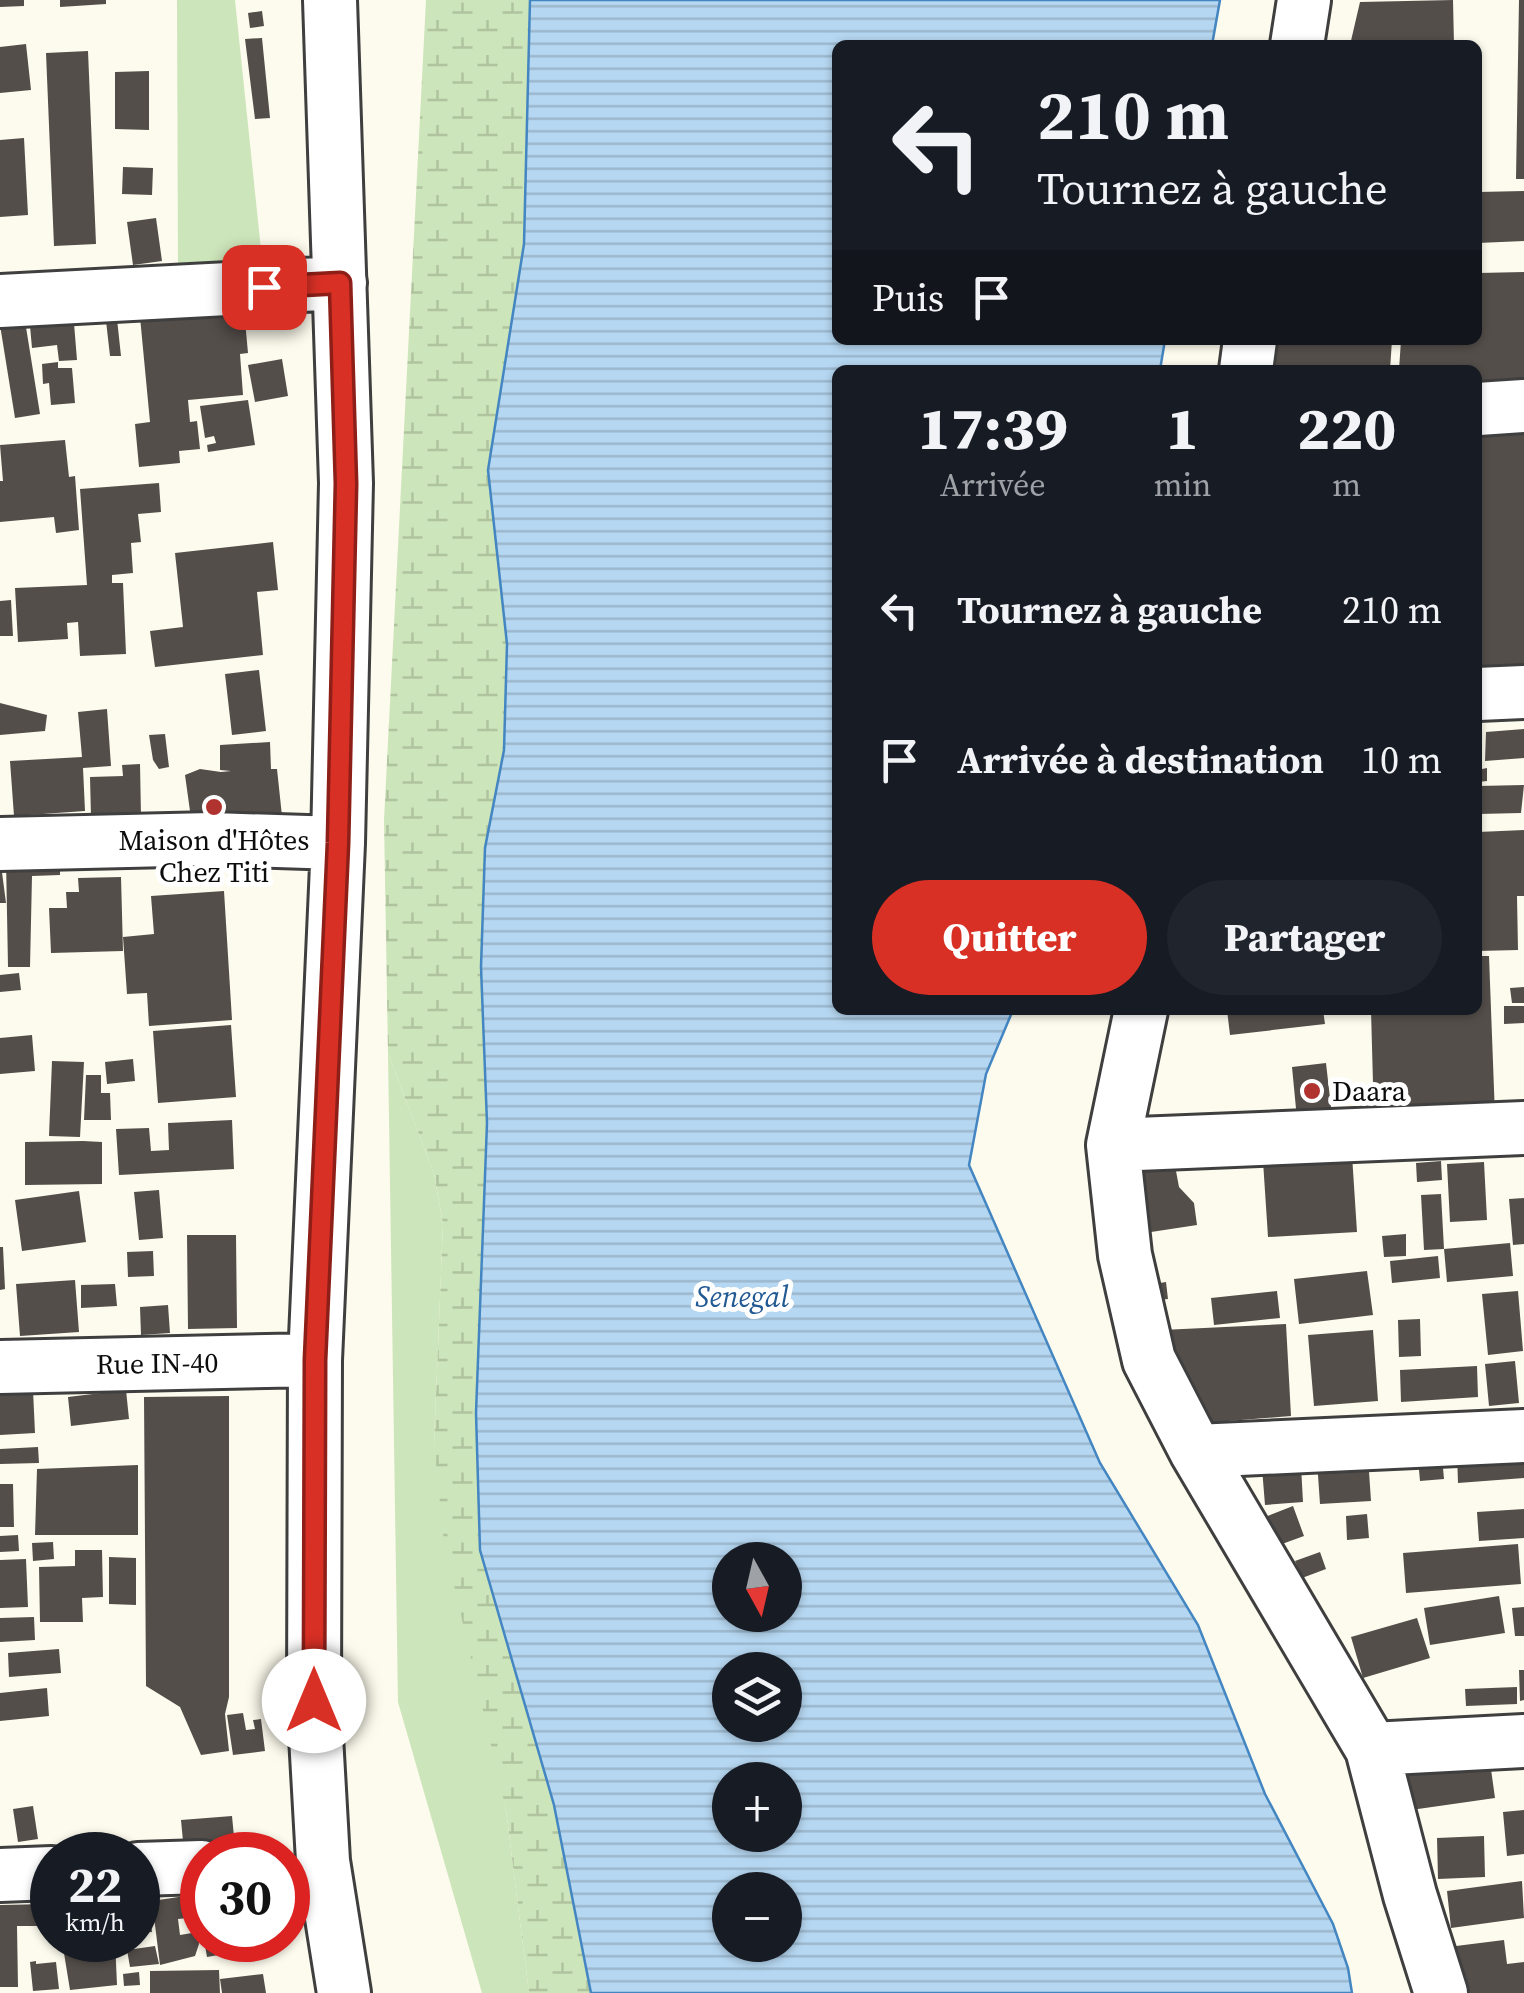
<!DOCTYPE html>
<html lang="fr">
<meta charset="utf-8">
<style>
:root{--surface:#171b24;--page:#20242c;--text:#f1f3f6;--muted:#9ea1a6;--accent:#d93025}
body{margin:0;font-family:"Source Serif 4",serif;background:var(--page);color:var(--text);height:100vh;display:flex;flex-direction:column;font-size:38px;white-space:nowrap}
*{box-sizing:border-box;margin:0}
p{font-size:32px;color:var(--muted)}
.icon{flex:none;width:55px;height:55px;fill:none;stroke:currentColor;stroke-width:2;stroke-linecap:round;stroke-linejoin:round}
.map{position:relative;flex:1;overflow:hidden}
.details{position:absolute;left:832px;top:365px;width:650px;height:650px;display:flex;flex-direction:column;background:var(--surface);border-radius:15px;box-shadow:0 2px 8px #0004}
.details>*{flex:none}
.banner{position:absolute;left:832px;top:40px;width:650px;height:305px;border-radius:15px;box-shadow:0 2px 8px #0004;background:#171b24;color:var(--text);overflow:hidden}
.needle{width:65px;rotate:172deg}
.tools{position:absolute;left:712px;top:1542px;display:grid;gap:20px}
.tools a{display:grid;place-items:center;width:90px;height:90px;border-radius:50%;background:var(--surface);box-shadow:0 2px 8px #0004;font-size:50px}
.speed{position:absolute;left:30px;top:1832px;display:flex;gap:20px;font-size:50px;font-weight:700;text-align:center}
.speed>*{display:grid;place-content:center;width:130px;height:130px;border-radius:50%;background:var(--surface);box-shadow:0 2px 8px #0004;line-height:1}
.speed small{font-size:25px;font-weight:400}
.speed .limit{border:15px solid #d22;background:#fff;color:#111}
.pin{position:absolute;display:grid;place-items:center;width:85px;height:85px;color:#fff;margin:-42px;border-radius:20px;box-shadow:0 5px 15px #0006}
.me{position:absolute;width:110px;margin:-55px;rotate:0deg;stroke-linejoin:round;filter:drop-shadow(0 0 8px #0008)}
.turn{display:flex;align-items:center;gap:35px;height:210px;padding:0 40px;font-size:45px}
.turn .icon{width:130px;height:130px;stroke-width:2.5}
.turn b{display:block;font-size:70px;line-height:85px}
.then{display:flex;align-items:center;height:95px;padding:0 40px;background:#0003;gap:20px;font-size:38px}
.eta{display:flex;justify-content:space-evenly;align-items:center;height:170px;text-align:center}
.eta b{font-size:60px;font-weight:800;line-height:70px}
.button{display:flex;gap:20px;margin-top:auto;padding:20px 40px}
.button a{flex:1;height:115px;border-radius:60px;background:var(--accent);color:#fff;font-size:40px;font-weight:800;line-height:115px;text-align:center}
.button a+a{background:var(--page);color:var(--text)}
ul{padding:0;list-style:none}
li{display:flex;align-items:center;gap:30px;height:150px;padding:0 40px}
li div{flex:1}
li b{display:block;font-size:38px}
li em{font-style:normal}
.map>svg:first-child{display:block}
.grass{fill:#cde5ba}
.wetland{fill:url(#wetland-marsh)}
.water{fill:url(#water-rules);stroke:#4386c1;stroke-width:2.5;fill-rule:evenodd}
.building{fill:#544e4a}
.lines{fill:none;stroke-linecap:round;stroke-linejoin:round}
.minor-casing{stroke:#3f3f3f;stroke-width:58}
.minor{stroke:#fff;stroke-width:52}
.route-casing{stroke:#8d1f18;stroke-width:25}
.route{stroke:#d93025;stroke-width:18}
.poi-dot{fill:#b03330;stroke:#fff;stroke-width:4}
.labels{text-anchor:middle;stroke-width:10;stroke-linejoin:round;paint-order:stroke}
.poi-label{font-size:28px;fill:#0c0c0c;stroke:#fff}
.street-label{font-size:28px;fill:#0c0c0c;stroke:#fff}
.water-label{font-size:30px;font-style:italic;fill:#215993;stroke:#fff}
</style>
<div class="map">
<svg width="1524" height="1993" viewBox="0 0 1524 1993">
<defs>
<pattern id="wetland-marsh" width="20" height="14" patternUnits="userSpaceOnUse" patternTransform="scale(2.5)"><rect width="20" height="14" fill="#cde5ba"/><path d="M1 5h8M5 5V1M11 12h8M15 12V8" fill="none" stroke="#afc39f"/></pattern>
<pattern id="water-rules" width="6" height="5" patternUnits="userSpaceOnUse" patternTransform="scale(2.5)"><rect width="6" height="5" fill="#b6d7f1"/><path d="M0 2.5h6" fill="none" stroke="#9bb7cd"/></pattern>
</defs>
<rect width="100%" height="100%" fill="#fdfbed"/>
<path class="grass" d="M177 0H235L263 269 178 272Z
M388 1053 434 1174 443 1224 434 1444 506 1810 529 1993H482L398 1702Z"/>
<path class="wetland" d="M426 0H530L524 244 488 470 507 644 504 750 485 848 481 967 487 1123 554 1805 591 1993H529L506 1810 444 1542 434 1444 443 1224 434 1174 388 1053 384 820Z"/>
<path class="water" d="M530 0H1220L1212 45H838V340H1165L1160 370H838V1010H1013L986 1074 969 1165 1100 1463 1198 1625 1265 1794 1333 1924 1348 1968 1352 1993H591L554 1805 480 1550 476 1413 487 1123 481 967 485 848 504 750 507 644 488 470 524 244ZM730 1560H785V1615H730ZM730 1670H785V1725H730ZM730 1780H785V1835H730ZM785 1890V1945H730V1890Z"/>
<path class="building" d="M0 0H24V6L0 7Z
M60 0H106V4L60 7Z
M1453 0 1454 45H1350L1360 2Z
M1519 0H1524V179H1516Z
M262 11 264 26 250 28 248 13Z
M262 38 270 118 255 119 245 39Z
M26 44 31 90 0 93V47Z
M88 51 96 244 54 246 46 53Z
M149 71V130L115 129V72Z
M24 138 28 215 0 217V140Z
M123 167 153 168 152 195 122 194Z
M1524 191V241L1478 243V192Z
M156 218 162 261 133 265 127 222Z
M1524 272V385L1478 382V370H1399L1401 340H1478V273Z
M243 299 248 353 240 354 243 395 188 400 190 422 197 421 200 449 179 451 180 463 139 467 135 424 150 422 140 317 117 319 121 356H110L105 312Z
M73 311 77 360 59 361 57 345 32 348 29 315Z
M25 321 40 414 15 418 0 325Z
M1270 340H1392L1390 370 1267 366Z
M282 359 288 396 255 402 248 365Z
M58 362V368H72L75 403 51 405 49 383 43 384 42 364Z
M248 400 255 445 208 452 207 445 216 443 214 436 205 438 200 406Z
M1524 423V666L1478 671V425Z
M65 440 69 477 75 476 79 530 56 533 54 517 0 522V481H3L0 445Z
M159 483 161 512 138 514 141 542 131 543 133 573 112 575V583H123L126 654 80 656 78 622 67 623 68 639 18 642 15 588 87 585 80 489Z
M273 542 278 590 257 592 263 655 155 667 150 631 183 627 175 553Z
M11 600 13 636H0V601Z
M259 670 266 731 232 735 225 674Z
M0 703 47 715 45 731 0 735Z
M107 709 111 766 83 768 85 811 14 816 10 761 82 757 78 712Z
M1524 729V758L1485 761 1486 732Z
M165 734 169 767 159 769 153 760 149 735Z
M270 742 271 769H277L282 816 225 821 190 811 185 775 200 769 221 772 231 771 220 770V745Z
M1478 758 1481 759 1482 769 1487 768V781L1478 782Z
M140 764 141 816 91 817 90 777 123 776 122 765Z
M1524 785 1521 813 1479 814 1478 786Z
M1524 830V896H1517L1518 950 1478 951V832Z
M0 857 6 903H0Z
M60 858V875L32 876 30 967H8L6 859Z
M121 877 123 951 51 953 49 908H67L66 892H79L78 878Z
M224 891 232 1020 149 1026 147 993 127 994 123 937 154 934 151 896Z
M1478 956H1489L1495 1116 1374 1120 1371 1010H1478Z
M19 973 21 990 0 992V975Z
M1524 987V1003H1512L1510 988Z
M1504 1006H1524V1023L1504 1024Z
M1227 1010H1323L1325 1024 1230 1035Z
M231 1025 236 1097 158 1103 153 1031Z
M32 1035 35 1071 0 1074V1038Z
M133 1059 135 1081 107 1084 105 1062Z
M52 1061 84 1062 80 1137 49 1136Z
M1326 1063 1332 1116 1297 1119 1292 1067Z
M86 1075H101V1093H110L111 1120H84Z
M232 1120 234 1169 119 1175 116 1129 149 1128 151 1151 169 1150 168 1123Z
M83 1141 102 1142V1184L25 1185V1142Z
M1173 1155 1179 1187 1194 1203 1197 1225 1138 1234 1127 1162Z
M1352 1155 1357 1232 1268 1237 1263 1161Z
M1441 1161 1442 1180 1417 1182 1416 1163Z
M1484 1162 1487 1220 1450 1222 1447 1164Z
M159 1190 163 1238 139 1240 134 1192Z
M79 1191 86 1242 22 1251 15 1200Z
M1441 1194 1444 1249 1510 1243 1513 1276 1447 1282 1444 1249 1424 1250 1421 1195Z
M1524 1198V1244L1513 1245 1509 1199Z
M1406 1234V1256L1384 1257 1382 1236Z
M187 1235H236L237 1328 188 1329Z
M0 1247H3L5 1289 0 1290Z
M153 1251 154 1276 128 1277 127 1252Z
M1438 1256 1440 1278 1392 1283 1390 1261Z
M1367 1271 1373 1315 1299 1324 1294 1279Z
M75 1280 79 1332 20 1336 16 1284Z
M1166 1282 1168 1299 1149 1301 1147 1285Z
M115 1284 117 1306 81 1308V1285Z
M1277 1291 1280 1318 1214 1325 1211 1298Z
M1518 1291 1523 1351 1488 1355 1482 1294Z
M168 1305 170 1333 141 1335 140 1307Z
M1420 1319 1421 1356 1399 1357 1398 1320Z
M1286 1324 1291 1416 1203 1423 1162 1330Z
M1373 1330 1378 1401 1314 1406 1308 1335Z
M1515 1361 1519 1403 1489 1406 1485 1364Z
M1477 1366 1478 1397 1401 1402 1400 1370Z
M33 1390 35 1433 0 1435V1391Z
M126 1390 129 1419 71 1426 68 1397Z
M229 1396V1697L225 1714 229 1751 201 1755 180 1707 146 1686 144 1397Z
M38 1447 39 1463 0 1464V1449Z
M1524 1450V1478L1458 1483 1457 1454Z
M1368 1457 1371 1501 1320 1504 1317 1461Z
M1442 1457 1444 1479 1420 1481 1418 1459Z
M138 1465V1535H35L37 1469Z
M1301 1466 1303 1502 1265 1505 1262 1468Z
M0 1484H13L14 1527H0Z
M1293 1506 1304 1536 1271 1548 1260 1519Z
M1524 1509V1538L1479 1541 1477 1512Z
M1367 1514 1369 1538 1347 1540 1346 1516Z
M18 1535 19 1551 0 1552V1536Z
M53 1542 54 1559 33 1561 32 1543Z
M1518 1544 1521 1584 1406 1593 1403 1553Z
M75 1550H102L103 1597 82 1598 83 1622H40L39 1567 75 1566Z
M1320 1552 1326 1569 1302 1578 1295 1561Z
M109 1557 136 1558V1605L109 1604Z
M26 1559 28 1607 0 1608V1560Z
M1499 1596 1505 1633 1430 1645 1424 1608Z
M1524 1607V1636H1515L1512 1608Z
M34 1617 35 1640 0 1642V1618Z
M1417 1618 1430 1658 1363 1678 1351 1637Z
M59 1649 61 1673 9 1677 8 1653Z
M1519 1670H1524V1700L1520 1701Z
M1517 1687V1704L1466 1706 1465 1689Z
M47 1688 49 1716 0 1721V1693Z
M243 1713 246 1730 255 1729 253 1720 261 1719 265 1751 233 1755 227 1715Z
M1490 1762 1495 1798 1411 1810 1406 1773Z
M33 1806 38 1839 18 1842 13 1809Z
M1524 1810V1854L1507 1856 1503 1812Z
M232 1816 235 1847 184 1852 181 1820Z
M1484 1836 1485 1877 1438 1879 1437 1838Z
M1522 1881 1524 1918 1451 1928 1447 1891Z
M185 1896 188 1918 178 1919 180 1935 198 1932 199 1944 195 1956 160 1965 152 1901Z
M140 1903H149L152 1932 138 1933Z
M49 1904V1926H17L18 1987H0V1905Z
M104 1940H115L117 1985 70 1990 62 1941Z
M204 1940H216L217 1946 233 1943V1940H246L247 1950 207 1957Z
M1504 1940 1507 1964 1524 1962V1993H1454L1448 1947Z
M155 1946 159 1964 130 1967 127 1950Z
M36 1961V1964L56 1962 59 1989 33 1991 30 1962Z
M219 1970 220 1993H150V1971Z
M139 1972 140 1985 124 1986 123 1974Z
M263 1974 266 1993H222L220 1979Z"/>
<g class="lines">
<defs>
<path id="minor" d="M330 0 346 483 338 843 315 1360 314 1701 323 1861 344 1993
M1297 45 1304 0
M0 301 340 283
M1246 370 1250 340
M1478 409 1524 406
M1478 694 1524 692
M0 844 212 839 338 843
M1141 1010 1113 1145 1125 1255 1149 1360 1196 1451 1372 1749 1410 1895 1441 1993
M1113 1145 1524 1128
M0 1367 315 1360
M1196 1451 1524 1436
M1372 1749 1524 1741
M138 1869 202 1867
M0 1875 52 1873"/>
</defs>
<use href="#minor" class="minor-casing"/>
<use href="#minor" class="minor"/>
</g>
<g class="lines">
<defs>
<path id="route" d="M264 287 340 283 346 484 338 843 315 1360 314 1701"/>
</defs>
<use href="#route" class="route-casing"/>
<use href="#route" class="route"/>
</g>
<g class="poi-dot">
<circle cx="214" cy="807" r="10"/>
<circle cx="1312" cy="1091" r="10"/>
</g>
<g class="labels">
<g class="poi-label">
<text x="214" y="850">Maison d'Hôtes<tspan x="214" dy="32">Chez Titi</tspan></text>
<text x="1332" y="1101" text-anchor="start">Daara</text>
</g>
<g class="street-label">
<text transform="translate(157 1363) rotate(-1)" y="10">Rue IN-40</text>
</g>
<g class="water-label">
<text x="742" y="1307">Senegal</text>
</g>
</g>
</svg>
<div class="tools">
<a><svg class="needle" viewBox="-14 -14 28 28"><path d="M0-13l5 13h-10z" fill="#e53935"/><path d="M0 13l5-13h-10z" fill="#9ea1a6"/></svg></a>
<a><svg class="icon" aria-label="layers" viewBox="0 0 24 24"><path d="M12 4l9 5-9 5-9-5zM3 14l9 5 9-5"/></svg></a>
<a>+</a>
<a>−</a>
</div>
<div class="speed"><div>22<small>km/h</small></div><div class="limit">30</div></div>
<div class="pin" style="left:264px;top:287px;background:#d93025"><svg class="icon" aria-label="arrive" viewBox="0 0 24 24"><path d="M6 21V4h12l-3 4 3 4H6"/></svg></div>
<svg class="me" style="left:314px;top:1701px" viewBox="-20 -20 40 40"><circle r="19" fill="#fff"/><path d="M0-13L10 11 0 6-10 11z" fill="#d93025"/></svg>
<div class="banner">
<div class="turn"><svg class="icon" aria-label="left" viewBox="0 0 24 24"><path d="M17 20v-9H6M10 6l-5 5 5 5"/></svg><div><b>210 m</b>Tournez à gauche</div></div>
<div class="then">Puis<svg class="icon" aria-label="arrive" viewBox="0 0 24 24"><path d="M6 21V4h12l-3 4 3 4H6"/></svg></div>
</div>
<section class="details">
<div class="eta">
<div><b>17:39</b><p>Arrivée</p></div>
<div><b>1</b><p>min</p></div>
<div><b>220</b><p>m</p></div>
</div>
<ul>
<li><svg class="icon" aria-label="left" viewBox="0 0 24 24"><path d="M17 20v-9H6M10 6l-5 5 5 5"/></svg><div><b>Tournez à gauche</b></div><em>210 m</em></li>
<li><svg class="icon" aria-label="arrive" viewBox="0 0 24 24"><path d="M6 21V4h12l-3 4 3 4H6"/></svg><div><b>Arrivée à destination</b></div><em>10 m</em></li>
</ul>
<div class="button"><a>Quitter</a><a>Partager</a></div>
</section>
</div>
